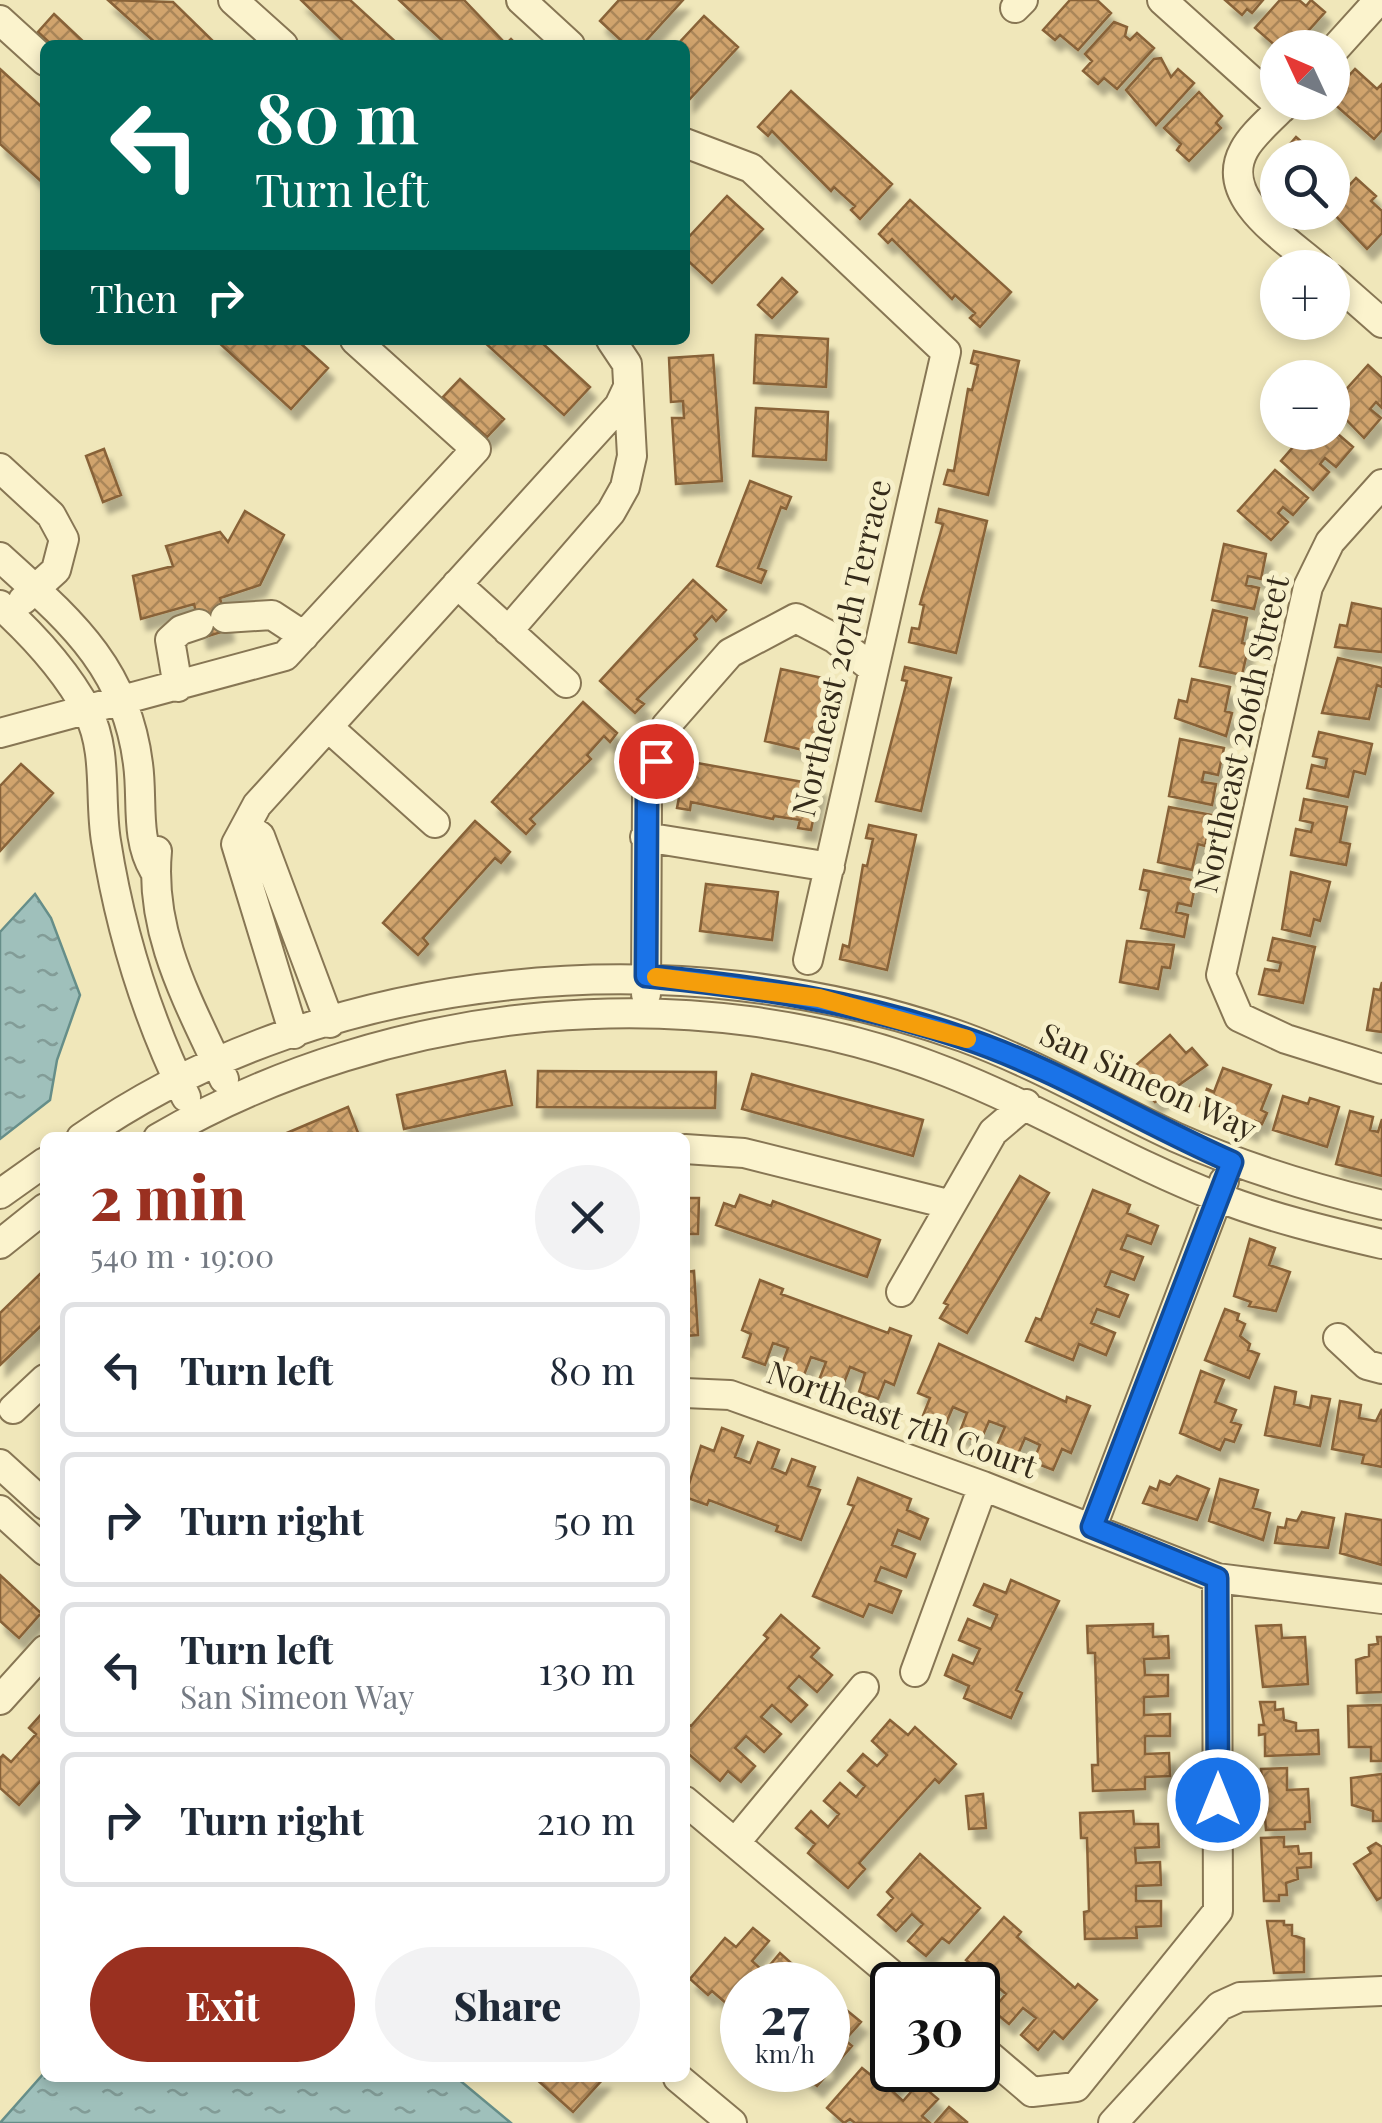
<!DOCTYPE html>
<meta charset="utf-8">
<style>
:root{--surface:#fff;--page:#f2f2f3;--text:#1f2937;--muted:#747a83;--line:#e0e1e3;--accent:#9a3020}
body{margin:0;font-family:"Playfair Display",serif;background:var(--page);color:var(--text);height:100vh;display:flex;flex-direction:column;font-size:38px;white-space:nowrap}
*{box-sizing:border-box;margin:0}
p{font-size:32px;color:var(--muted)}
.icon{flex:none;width:55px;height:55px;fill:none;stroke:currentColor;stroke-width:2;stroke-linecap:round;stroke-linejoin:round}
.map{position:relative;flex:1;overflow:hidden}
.drawer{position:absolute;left:40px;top:1132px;width:650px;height:950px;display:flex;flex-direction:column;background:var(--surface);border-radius:15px;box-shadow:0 5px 15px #0003}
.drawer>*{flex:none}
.banner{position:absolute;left:40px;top:40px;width:650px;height:305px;border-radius:15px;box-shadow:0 5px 15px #0003;background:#00695c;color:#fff;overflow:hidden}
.needle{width:65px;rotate:314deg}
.buttons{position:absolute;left:1260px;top:30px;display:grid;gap:20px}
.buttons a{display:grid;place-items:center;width:90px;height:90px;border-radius:50%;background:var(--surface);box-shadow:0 5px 15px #0003;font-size:50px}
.speed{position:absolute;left:720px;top:1962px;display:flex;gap:20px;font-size:50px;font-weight:700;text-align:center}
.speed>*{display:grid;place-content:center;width:130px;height:130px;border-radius:50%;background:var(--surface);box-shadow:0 5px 15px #0003;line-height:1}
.speed small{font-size:25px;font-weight:400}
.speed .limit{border:5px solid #111;border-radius:15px;background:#fff;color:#111}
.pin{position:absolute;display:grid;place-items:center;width:85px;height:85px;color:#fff;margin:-42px;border:5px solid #fff;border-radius:50%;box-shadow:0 2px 10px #0007}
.me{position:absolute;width:110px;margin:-55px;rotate:0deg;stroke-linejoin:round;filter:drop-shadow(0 0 8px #0008)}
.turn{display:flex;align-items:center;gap:35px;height:210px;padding:0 50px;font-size:45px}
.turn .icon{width:130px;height:130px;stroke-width:2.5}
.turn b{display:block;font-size:70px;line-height:85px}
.then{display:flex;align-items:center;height:95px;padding:0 50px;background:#0003;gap:20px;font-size:38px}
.round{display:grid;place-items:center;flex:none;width:105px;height:105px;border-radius:52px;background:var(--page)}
.head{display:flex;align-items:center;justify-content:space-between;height:170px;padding:0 50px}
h1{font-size:60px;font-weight:800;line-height:75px;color:var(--accent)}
.cta{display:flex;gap:20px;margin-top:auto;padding:20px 50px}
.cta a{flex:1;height:115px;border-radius:60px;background:var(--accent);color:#fff;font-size:40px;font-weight:800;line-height:115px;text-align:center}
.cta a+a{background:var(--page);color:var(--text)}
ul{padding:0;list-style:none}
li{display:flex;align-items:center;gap:30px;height:135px;margin:0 20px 15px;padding:0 30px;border:5px solid var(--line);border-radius:15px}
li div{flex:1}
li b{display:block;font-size:38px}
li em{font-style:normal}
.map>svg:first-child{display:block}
.water{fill:url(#water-ripples);stroke:#668e89;stroke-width:2.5}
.building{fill:url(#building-cross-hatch);stroke:#886238;stroke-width:2.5;filter:url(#shadow)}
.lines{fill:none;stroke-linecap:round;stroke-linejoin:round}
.minor-casing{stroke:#877654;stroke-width:32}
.minor{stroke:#fbf3cd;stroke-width:28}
.route-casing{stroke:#114b97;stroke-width:25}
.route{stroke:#1a73e8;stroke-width:18}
.slow{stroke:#f59e0b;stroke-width:18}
.labels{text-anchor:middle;stroke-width:10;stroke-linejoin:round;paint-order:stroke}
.street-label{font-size:32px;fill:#352b1a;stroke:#f7f0ca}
</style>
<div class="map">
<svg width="1382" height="2123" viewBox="0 0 1382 2123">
<defs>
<pattern id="water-ripples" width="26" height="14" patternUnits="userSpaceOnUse" patternTransform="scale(2.5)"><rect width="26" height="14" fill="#9fc0bb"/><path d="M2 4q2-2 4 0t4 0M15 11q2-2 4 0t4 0" fill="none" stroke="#829c97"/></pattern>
<pattern id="building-cross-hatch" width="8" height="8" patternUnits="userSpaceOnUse" patternTransform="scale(2.5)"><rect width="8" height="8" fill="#d1a46d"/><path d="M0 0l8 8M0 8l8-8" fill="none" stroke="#aa8659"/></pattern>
<filter id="shadow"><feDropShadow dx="6" dy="11" stdDeviation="2.5" flood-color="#0004"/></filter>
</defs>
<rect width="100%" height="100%" fill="#f0e7ba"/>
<path class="water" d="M35 894 51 918 80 995 57 1060 50 1100 0 1139V932Z
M45 2072V2078H457L511 2123H0Z"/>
<path class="building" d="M108 0 173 2 217 45H158Z
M301 0H350L399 45H347Z
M399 0H464L506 44 511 39 517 45H447Z
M619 0H683L642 45H626L600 21Z
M1070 0H1097L1111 13 1078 50 1060 35 1055 40 1043 30Z
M1225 0H1263L1252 13 1247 9 1242 15Z
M1280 0H1299L1306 6 1311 0 1325 12 1293 48H1278L1255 28Z
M54 14 87 45H52L38 32Z
M704 16 738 47 688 101 685 45H677Z
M1114 22 1127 27 1125 36 1130 40 1137 33 1154 48 1117 89 1104 78 1098 84 1083 71 1092 61 1085 54Z
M1161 58 1171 77 1178 69 1194 83 1156 125 1126 90 1154 59Z
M0 69 45 110V185L0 144Z
M1355 69 1377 89 1382 84V130L1374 139 1332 102V94Z
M791 91 892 184 860 219 851 210 855 206 834 187 831 191 772 131 768 136 758 127Z
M1199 92 1222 116 1216 123 1221 128 1189 161 1177 150 1181 144 1164 128Z
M1296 137 1320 158H1278Z
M1356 178 1376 196 1371 201 1382 211V233L1367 249 1332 212V204Z
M727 196 763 229 712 283 685 258V241Z
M910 200 1011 292 980 327 970 318 975 313 955 295 952 299 892 239 888 243 879 234Z
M782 278 797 292 772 318 758 305Z
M756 335 828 339 826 387 754 383Z
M216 340H297L328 368 291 409Z
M482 340H539L590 387 564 415Z
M974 351 1019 361 988 495 944 484 948 470 954 471 968 389 972 390 978 365 971 363Z
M713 355 722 481 676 484 672 418H684L683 401 671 402 669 358Z
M1368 365 1382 378V408L1376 402 1370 409 1381 418 1364 438 1332 405Z
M460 379 504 419 487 437 443 397Z
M756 408 828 412 826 460 753 456Z
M1332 429 1353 447 1336 467 1325 458 1320 464 1329 472 1313 490 1281 461 1306 432H1332Z
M104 449 121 495 103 502 86 456Z
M1275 470 1308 498 1293 515 1283 507 1278 513 1288 522 1271 540 1238 511Z
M750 481 791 497 786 509 781 507 758 568 766 571 761 583 717 566Z
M939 509 987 521 956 653 909 642 912 628 919 629 924 605 920 604 943 524 936 522Z
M245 511 284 535 260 585 220 598 228 630 202 638 194 604 141 619 133 576 173 566 166 546 220 532 228 542Z
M1224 544 1266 554 1261 579 1248 576 1246 585 1259 588 1254 609 1212 600Z
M693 580 726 610 716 621 712 616 694 635 697 639 637 699 644 704 635 713 600 681Z
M1352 603 1382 609V652L1335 647 1340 625 1347 626Z
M1213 610 1247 618 1242 643 1249 644 1242 675 1200 666Z
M1338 658 1382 668V687L1377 685 1369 719 1322 713Z
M905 667 951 678 921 811 876 801 907 681 902 680Z
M781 669 827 679 811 752 765 741Z
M1192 679 1230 687 1225 711 1232 713 1226 736 1175 718 1179 700 1187 702Z
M583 702 617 733 610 742 604 736 587 755 591 759 530 819 535 824 526 834 492 802Z
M1319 732 1372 744 1365 774 1354 771 1348 797 1307 788 1312 765 1325 768 1327 759 1313 756Z
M1180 739 1224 748 1218 775 1204 772 1202 782 1216 784 1212 805 1169 796Z
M686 761 820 785 811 830 798 828 800 820 774 816 773 819 691 802 690 810 677 808Z
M21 764 53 793 0 851V786Z
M1304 799 1347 807 1340 842 1350 844 1346 865 1291 855 1296 829 1311 832 1313 823 1300 820Z
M1169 807 1212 815 1205 846 1198 844 1192 870 1158 862Z
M475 821 510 852 501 863 495 858 423 938 428 944 418 955 383 923Z
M869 825 916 835 887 970 840 959 843 945 849 947 863 865 867 866 873 839 866 838Z
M1144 870 1196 881 1191 906 1178 903 1176 912 1188 915 1184 937 1141 928 1149 891 1140 889Z
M1291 872 1330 882 1320 921 1314 919 1310 936 1282 929Z
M706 884 778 892 772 940 700 931Z
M1273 938 1315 947 1303 1003 1259 994 1265 969 1279 971 1281 963 1268 960Z
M1127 941 1174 945 1170 968 1162 967 1158 989 1120 982Z
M1382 982V1032L1367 1030 1374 989 1380 990Z
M1170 1035 1186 1053 1192 1048 1207 1065 1155 1102 1143 1089 1150 1083 1135 1066Z
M1223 1068 1271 1085 1261 1110 1267 1113 1262 1124 1255 1121 1252 1130 1200 1106 1207 1089 1214 1092Z
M505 1071 512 1105 404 1129 397 1095Z
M538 1071 716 1072 715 1108 537 1107Z
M752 1074 923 1120 913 1156 742 1109Z
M1283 1096 1308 1104 1310 1098 1339 1107 1327 1147 1273 1130Z
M348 1107 360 1138H275Z
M1350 1111 1373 1117 1370 1130 1378 1132 1382 1119V1176L1336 1164Z
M1020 1176 1049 1193 967 1333 940 1318 948 1305 944 1303Z
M1093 1190 1130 1205 1127 1213 1158 1226 1151 1244 1127 1235 1121 1249 1143 1257 1134 1280 1111 1271 1105 1286 1128 1295 1119 1317 1097 1309 1091 1323 1115 1333 1106 1355 1079 1344 1073 1360 1026 1341 1036 1318 1041 1320Z
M740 1195 771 1206 773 1201 880 1240 867 1277 716 1225 724 1203 735 1207Z
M685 1198H699L698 1234H685Z
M1250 1239 1275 1248 1269 1265 1290 1272 1276 1311 1249 1306 1251 1302 1234 1296Z
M694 1271 698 1335 685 1336V1347V1272Z
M41 1273 45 1322 0 1365V1313Z
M760 1280 783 1289 781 1294 888 1333 890 1328 911 1336 894 1385 885 1381 878 1399 859 1392 865 1373 850 1367 842 1388 819 1380 826 1362 811 1357 804 1375 781 1367 788 1348 773 1343 765 1365 743 1357 751 1334 742 1330Z
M1225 1309 1239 1314 1237 1320 1245 1324 1240 1336 1250 1344 1248 1350 1259 1354 1249 1378 1205 1360Z
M939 1344 1066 1402 1067 1397 1090 1406 1071 1453 1062 1449 1053 1470 1033 1462 1040 1445 1025 1438 1018 1454 997 1445 1005 1427 989 1421 980 1442 959 1434 967 1413 953 1407 944 1428 922 1418 930 1398 918 1393Z
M1201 1371 1224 1380 1215 1402 1236 1410 1231 1422 1241 1425 1234 1442 1225 1439 1220 1450 1180 1433Z
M1275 1387 1296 1392 1294 1404 1310 1408 1312 1396 1330 1399 1320 1446 1265 1435Z
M1340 1401 1361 1405 1359 1418 1376 1421 1382 1409V1467L1362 1463 1364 1455 1332 1449Z
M722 1428 743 1436 735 1457 750 1463 758 1442 779 1450 772 1468 786 1474 792 1459 815 1467 808 1486 820 1490 801 1540 776 1531 778 1526 709 1500 707 1505 685 1497 701 1446 714 1451Z
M1177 1476 1209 1489 1197 1520 1143 1503 1150 1487 1157 1490 1160 1481 1170 1485Z
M858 1478 911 1499 907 1510 928 1519 920 1539 898 1530 892 1545 915 1554 906 1577 881 1567 875 1581 901 1591 892 1613 869 1604 863 1617 813 1596 854 1506 848 1504Z
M1220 1479 1258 1490 1253 1508 1270 1513 1263 1540 1209 1521Z
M1302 1512 1334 1518 1328 1548 1275 1543 1278 1527 1285 1528 1287 1519 1297 1521Z
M1346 1514 1382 1520V1565L1340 1553Z
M0 1575 41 1613 19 1638 0 1621Z
M1011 1580 1059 1601 1016 1690 1022 1693 1011 1718 964 1698 969 1686 945 1675 953 1655 973 1664 980 1649 959 1640 968 1619 991 1629 997 1615 974 1605 984 1584 1006 1593Z
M781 1615 819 1648 811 1657 832 1675 817 1692 799 1676 788 1688 807 1705 791 1722 772 1705 761 1717 781 1734 764 1752 746 1736 735 1748 755 1766 741 1782 728 1771 720 1781 685 1751V1723L691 1726 768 1638 764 1635Z
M1153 1624V1637L1168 1636 1169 1658 1144 1659 1145 1675H1168V1696L1144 1697V1715L1170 1714V1736H1145V1754L1169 1753 1170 1776 1145 1777V1789L1093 1791 1092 1765H1098L1095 1653H1088L1087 1626Z
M1281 1625 1282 1638 1305 1637 1308 1684 1263 1687 1256 1626Z
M1377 1637H1382V1692L1357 1693 1356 1660 1369 1656V1645L1378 1644Z
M1260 1702H1275V1710L1283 1709 1284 1720 1296 1723V1731L1318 1730 1319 1754 1265 1756V1734L1259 1735V1725H1264Z
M1382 1705V1761H1371V1747H1349L1348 1706Z
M45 1710V1776L19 1805 0 1788V1758L3 1755 11 1762 36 1734 29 1728Z
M890 1720 908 1735 915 1727 956 1764 939 1783 935 1779 859 1863 865 1869 848 1888 808 1853 815 1844 796 1828 811 1811 828 1827 839 1814 824 1801 840 1783 856 1797 865 1786 848 1771 863 1754 877 1766 887 1755 872 1741Z
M1287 1768V1790L1308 1789 1310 1822H1305V1829L1266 1830 1261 1769Z
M1382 1774V1821H1373V1811L1352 1805 1351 1778Z
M983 1794 986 1828 969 1829 966 1796Z
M1133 1811 1134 1824H1158L1159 1847 1135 1848 1136 1863 1160 1862 1161 1885 1136 1886V1901H1161V1926L1136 1927 1137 1938 1085 1939 1084 1912 1089 1911 1087 1838H1081L1080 1813Z
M1284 1837V1847L1298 1846 1299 1854 1311 1853V1867L1297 1868 1298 1879 1286 1883 1287 1895H1279V1901H1264L1261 1838Z
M1376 1843 1382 1847V1897L1377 1900 1354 1864 1371 1853 1368 1848Z
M920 1854 980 1908 949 1943 942 1938 926 1956 908 1941 923 1924 912 1914 896 1931 878 1915 893 1898 887 1892Z
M1004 1917 1021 1932 1017 1937 1075 1988 1078 1984 1097 2000 1063 2039 1054 2031 1038 2050 1021 2035 1036 2018 1023 2008 1009 2024 992 2010 1006 1994 992 1982 979 1998 978 1985 962 1984 976 1968 966 1960Z
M1267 1921H1284V1925H1292V1935L1304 1939V1972L1274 1973Z
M753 1928 769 1941 752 1961 764 1972 780 1953 799 1970 786 1985H742V2017L712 1991 708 1995 690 1979 725 1938 736 1947Z
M839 2004 861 2022 845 2040 852 2046 817 2086 799 2071 828 2070V2017Z
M889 2057 892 2070 907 2072 891 2090 903 2101 919 2083 938 2099 922 2116 930 2123H855L850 2119 844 2123 827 2108 862 2068 872 2076Z
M535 2078H604L573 2112Z
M949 2107 967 2122 966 2123H935Z"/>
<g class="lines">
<defs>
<path id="minor" d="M233 0 283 45
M521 0 570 45
M1162 0 1282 108
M1015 8 1023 0
M0 20 45 61
M1332 52 1379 0
M1287 102C1274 117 1253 133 1244 150 1217 199 1288 240 1319 268
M685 143 751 168 946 352 808 960
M1332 279 1382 323
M0 468 51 515 64 539 56 570 23 600
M1382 484 1330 542 1308 587 1221 975 1239 1017 1286 1039 1382 1069
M0 557C68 619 126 666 138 764 143 799 135 838 154 870
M457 584 566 683
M0 605C33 635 67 672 88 712 108 752 99 798 106 841 120 930 146 1015 186 1097
M225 618 272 615 304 636
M508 631 611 512 625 487 632 456 627 364 611 340
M178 687 170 640 181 630 199 624
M329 728 435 823
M0 733 285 656 476 449 355 340
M246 827 260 836 330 1023
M645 837 830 867
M157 851C149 935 190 1004 224 1079
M646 994 647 795 666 726 730 653 796 618 834 638 872 668
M294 1034 236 844 257 805 619 406 628 387
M81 1138C329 965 683 937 963 1037 1037 1064 1104 1104 1175 1137 1242 1167 1311 1188 1382 1205
M158 1138C391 1003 695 972 947 1072 1039 1108 1123 1160 1215 1196 1268 1217 1326 1231 1382 1244
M685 1149 744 1153 948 1204
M0 1194 45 1162
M0 1244 45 1208
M901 1292 993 1132 1026 1104
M1338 1338 1367 1365 1382 1369
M685 1393 730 1395 983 1486 1217 1578 1382 1599
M13 1409 45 1379
M0 1464 45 1505
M0 1510 45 1551
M1092 1527 1224 1181
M915 1672 983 1486
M0 1700 45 1650
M685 1801 904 1985
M735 1843 864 1687
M978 2046 1032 2092 1076 2087 1218 1911 1217 1578
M678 2078 732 2123
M1113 2123 1220 2006 1240 1997 1382 1991"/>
</defs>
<use href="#minor" class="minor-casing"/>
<use href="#minor" class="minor"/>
</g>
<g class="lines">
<defs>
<path id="route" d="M656 761 647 795 646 976C753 986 858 1002 961 1037 1055 1068 1141 1122 1232 1162L1092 1527 1217 1578 1218 1800"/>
</defs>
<use href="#route" class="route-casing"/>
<use href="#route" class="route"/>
<path class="slow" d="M656 977 819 998 967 1039"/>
</g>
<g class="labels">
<g class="street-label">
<text transform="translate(842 648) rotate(-77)" y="11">Northeast 207th Terrace</text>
<text transform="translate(1242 734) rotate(-77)" y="11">Northeast 206th Street</text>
<text transform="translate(1148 1082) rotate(25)" y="11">San Simeon Way</text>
<text transform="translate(902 1420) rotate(20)" y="11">Northeast 7th Court</text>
</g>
</g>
</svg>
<div class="buttons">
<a><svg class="needle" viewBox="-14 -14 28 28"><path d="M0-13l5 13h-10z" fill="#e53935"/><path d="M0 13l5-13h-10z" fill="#747a83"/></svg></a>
<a><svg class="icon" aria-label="search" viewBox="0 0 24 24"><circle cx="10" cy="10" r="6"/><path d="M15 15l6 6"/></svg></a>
<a>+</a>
<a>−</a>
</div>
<div class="speed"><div>27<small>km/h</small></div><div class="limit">30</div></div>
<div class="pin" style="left:656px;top:761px;background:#d93025"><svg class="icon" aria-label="arrive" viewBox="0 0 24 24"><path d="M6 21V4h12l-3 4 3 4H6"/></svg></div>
<svg class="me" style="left:1218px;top:1800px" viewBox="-20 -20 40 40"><circle r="17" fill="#1a73e8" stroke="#fff" stroke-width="3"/><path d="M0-11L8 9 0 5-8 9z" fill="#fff"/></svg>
<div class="banner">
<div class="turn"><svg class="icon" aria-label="left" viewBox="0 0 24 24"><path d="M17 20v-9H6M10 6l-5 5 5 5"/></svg><div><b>80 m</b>Turn left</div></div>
<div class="then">Then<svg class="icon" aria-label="right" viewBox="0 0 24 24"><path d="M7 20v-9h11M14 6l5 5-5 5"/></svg></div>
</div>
<section class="drawer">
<div class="head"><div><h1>2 min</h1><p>540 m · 19:00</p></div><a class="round"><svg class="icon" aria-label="close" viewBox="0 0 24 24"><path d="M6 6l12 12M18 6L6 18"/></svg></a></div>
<ul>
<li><svg class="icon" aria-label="left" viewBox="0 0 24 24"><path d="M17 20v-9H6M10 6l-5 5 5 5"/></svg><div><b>Turn left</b></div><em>80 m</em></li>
<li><svg class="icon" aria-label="right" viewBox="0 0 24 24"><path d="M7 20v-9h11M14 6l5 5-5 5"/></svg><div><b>Turn right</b></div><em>50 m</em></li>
<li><svg class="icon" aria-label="left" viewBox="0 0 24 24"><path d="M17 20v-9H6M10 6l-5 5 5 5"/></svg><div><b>Turn left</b><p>San Simeon Way</p></div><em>130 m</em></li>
<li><svg class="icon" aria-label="right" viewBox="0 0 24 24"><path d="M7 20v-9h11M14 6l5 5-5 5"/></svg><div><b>Turn right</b></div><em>210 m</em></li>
</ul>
<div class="cta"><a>Exit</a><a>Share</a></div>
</section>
</div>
